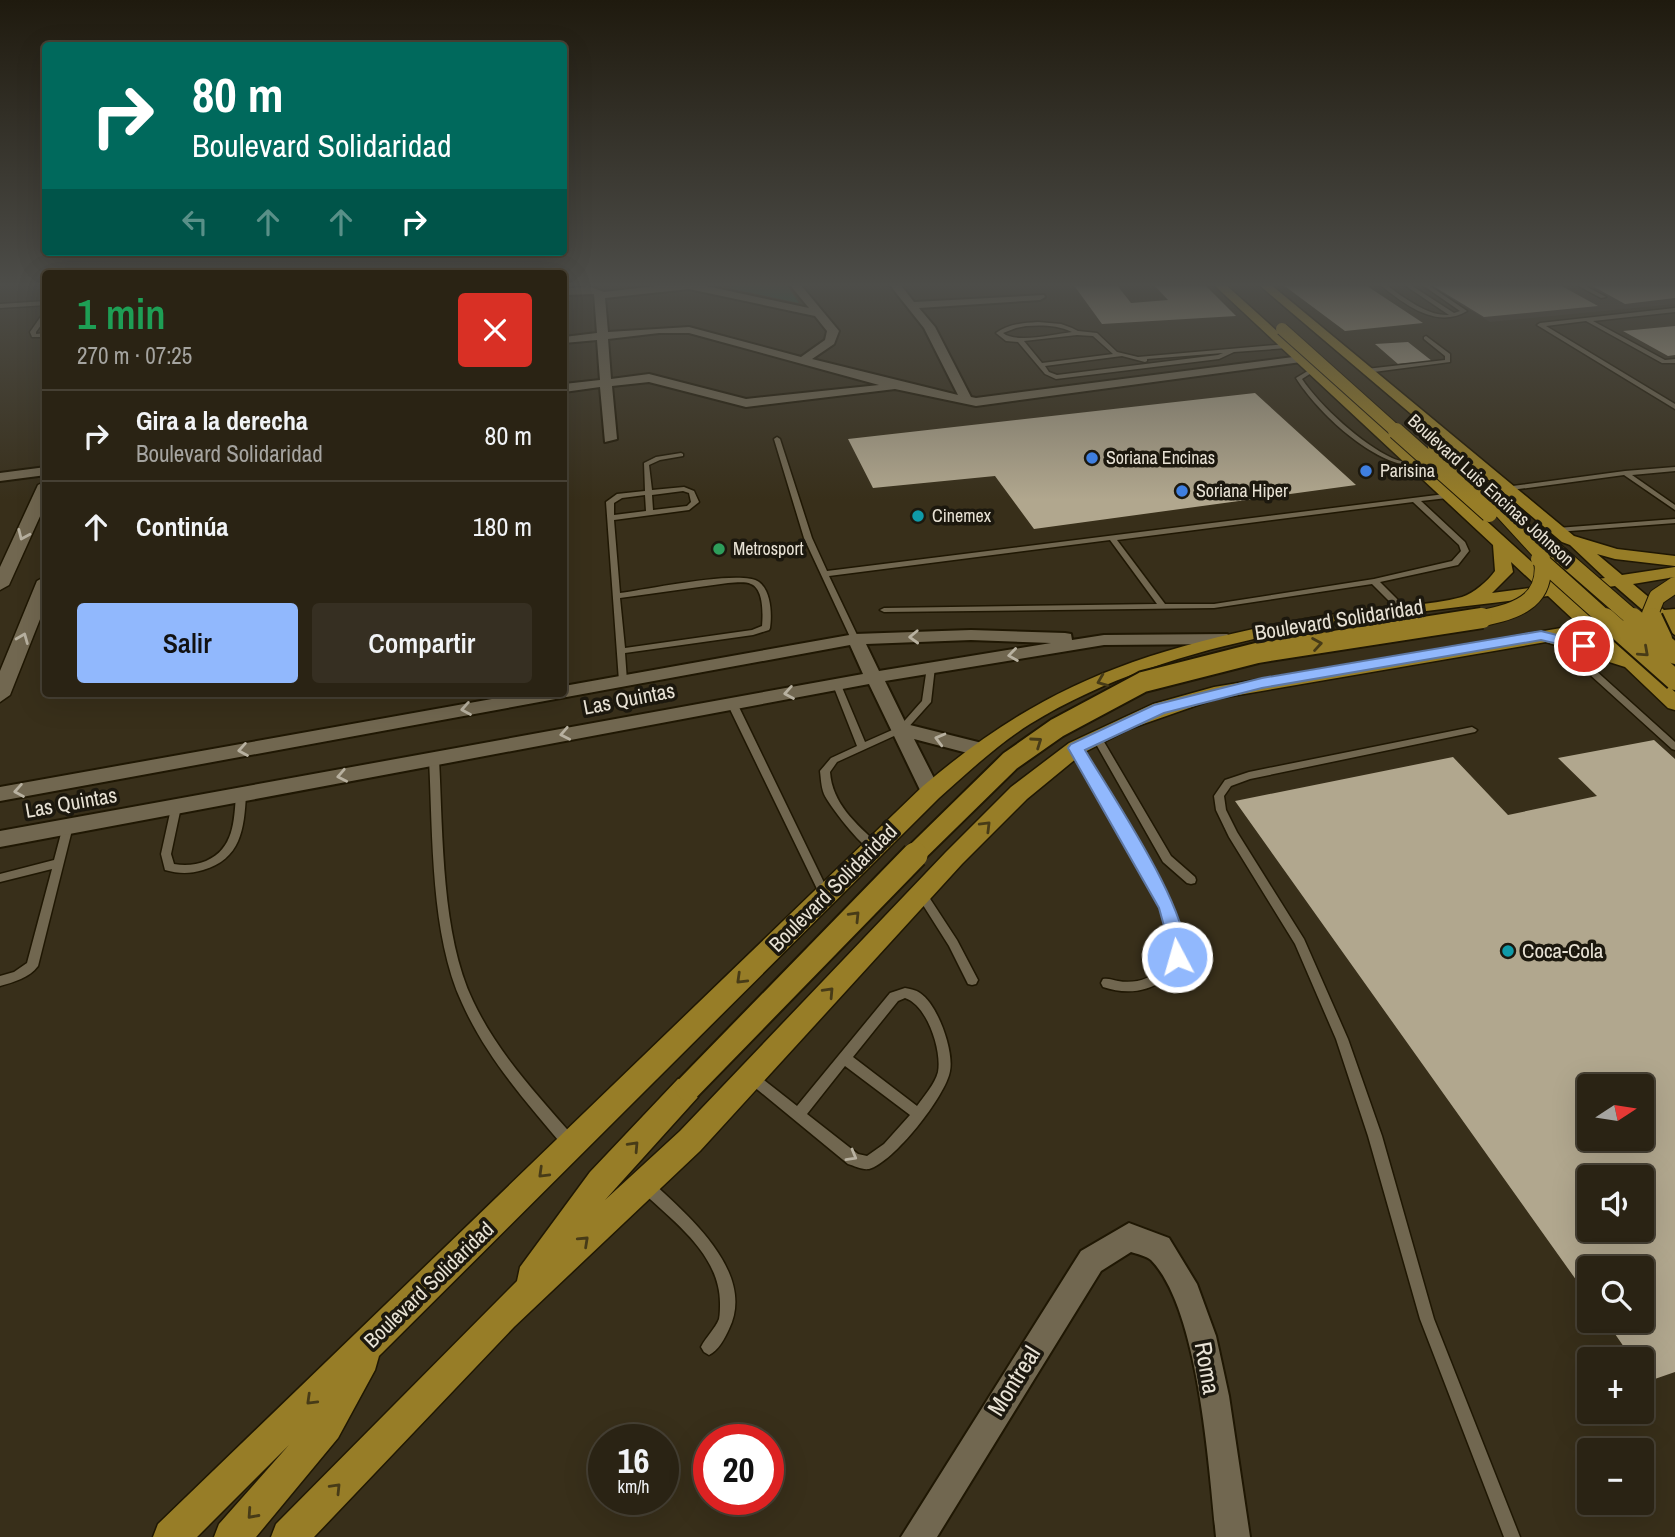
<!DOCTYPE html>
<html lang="es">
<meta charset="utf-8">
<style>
:root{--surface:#2a2314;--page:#362f22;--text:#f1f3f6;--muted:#a5a4a0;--line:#464034;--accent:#91b8fd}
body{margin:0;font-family:"Archivo Narrow",sans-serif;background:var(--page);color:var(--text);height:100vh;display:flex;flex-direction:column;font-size:26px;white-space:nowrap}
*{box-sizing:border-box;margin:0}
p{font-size:23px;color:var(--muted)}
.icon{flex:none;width:38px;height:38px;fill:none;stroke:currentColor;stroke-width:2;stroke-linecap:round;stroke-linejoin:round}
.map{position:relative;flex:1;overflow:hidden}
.drawer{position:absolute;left:42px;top:270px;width:525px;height:427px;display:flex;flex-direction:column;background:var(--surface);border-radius:7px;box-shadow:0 7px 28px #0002,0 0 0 2px var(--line)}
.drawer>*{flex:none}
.hud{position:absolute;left:42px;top:42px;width:525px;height:214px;border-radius:7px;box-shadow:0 7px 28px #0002,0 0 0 2px var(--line);background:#00695c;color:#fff;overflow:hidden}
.needle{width:46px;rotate:78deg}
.tools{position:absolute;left:1577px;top:1074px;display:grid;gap:14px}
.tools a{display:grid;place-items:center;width:77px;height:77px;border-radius:7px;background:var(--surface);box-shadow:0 7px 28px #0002,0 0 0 2px var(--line);font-size:35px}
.speed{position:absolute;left:588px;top:1424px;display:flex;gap:14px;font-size:35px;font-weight:700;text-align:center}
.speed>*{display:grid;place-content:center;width:91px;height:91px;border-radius:50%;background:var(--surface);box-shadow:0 7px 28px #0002,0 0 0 2px var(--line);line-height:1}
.speed small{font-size:18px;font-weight:400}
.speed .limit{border:10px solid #d22;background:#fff;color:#111}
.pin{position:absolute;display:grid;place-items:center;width:60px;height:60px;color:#fff;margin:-30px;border:4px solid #fff;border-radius:50%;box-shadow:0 2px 7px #0007}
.me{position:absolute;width:77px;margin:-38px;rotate:354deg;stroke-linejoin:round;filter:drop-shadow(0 0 5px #0008)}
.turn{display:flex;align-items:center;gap:24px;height:147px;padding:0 35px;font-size:32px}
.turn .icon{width:91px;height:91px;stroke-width:2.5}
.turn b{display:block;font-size:49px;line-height:60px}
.lanes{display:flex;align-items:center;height:66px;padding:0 35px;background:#0003;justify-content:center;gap:35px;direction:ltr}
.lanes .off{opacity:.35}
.round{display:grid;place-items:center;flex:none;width:74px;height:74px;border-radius:7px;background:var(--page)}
.summary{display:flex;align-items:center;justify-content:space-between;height:119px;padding:0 35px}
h1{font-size:42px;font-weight:600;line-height:52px;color:#1e9e55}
.action{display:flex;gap:14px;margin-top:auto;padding:14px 35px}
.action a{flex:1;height:80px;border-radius:7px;background:var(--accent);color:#111;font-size:28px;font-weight:600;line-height:80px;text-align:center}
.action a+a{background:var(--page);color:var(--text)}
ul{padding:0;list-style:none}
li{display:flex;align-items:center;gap:21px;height:91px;padding:0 35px;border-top:2px solid var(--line)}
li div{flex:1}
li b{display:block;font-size:26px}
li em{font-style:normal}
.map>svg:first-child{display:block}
.industrial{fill:#44392a}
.green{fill:#1b553e}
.building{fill:#b1a78e;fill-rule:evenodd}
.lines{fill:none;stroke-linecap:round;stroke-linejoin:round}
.service-casing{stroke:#1f1703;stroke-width:3}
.minor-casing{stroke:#1f1703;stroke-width:4}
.secondary-casing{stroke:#1f1703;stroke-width:3}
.primary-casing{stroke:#1f1703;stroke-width:3}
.service{fill:#716750;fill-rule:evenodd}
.minor{fill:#716750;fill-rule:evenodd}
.secondary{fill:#716750;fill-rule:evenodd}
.primary{fill:#977d27;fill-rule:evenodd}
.primary-bridge-far3-casing{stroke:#1f1703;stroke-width:14;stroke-linecap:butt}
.primary-bridge-far2-casing{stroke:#1f1703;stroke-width:18;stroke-linecap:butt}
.primary-bridge-far1-casing{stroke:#1f1703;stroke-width:24;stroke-linecap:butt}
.primary-bridge-casing{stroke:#1f1703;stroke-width:29;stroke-linecap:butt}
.primary-bridge-far3{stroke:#977d27;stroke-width:12}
.primary-bridge-far2{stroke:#977d27;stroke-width:16}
.primary-bridge-far1{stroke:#977d27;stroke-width:20}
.primary-bridge{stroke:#977d27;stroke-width:25}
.oneway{stroke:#b8b1a0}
.oneway2{stroke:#473b17}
.route{fill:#91b8fd;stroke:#5e78a4;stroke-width:2}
.shop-dot{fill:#3f7fe0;stroke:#1c180e;stroke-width:2.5}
.culture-dot{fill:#0f9aa8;stroke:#1c180e;stroke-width:2.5}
.leisure-dot{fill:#2e9e5b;stroke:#1c180e;stroke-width:2.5}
.labels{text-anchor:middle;stroke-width:7;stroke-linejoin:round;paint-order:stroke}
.far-poi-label{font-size:18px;fill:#e8e2d5;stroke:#1c180e;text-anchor:start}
.far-street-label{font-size:18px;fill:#e8e2d5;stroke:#1c180e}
.street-label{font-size:21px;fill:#e8e2d5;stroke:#1c180e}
.poi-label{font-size:21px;fill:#e8e2d5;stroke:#1c180e;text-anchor:start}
.near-street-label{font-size:24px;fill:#e8e2d5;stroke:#1c180e}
</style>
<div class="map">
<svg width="1675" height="1537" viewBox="0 0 1675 1537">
<rect width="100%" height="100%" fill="#382f1a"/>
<path class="industrial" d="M1427 284H1675V304L1490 322Z"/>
<path class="green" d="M747 284H786L799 303 728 288Z"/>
<path class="building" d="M1073 284H1116L1131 303 1168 300 1153 284H1204L1236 316 1102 324Z
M1282 284H1364L1423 323 1345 331Z
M1430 284H1558L1598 306 1484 317Z
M1589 284H1675V298L1625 304Z
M1675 326V355L1668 356 1623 331Z
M1408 342 1432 361 1398 364 1375 344Z
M1255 393 1356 485 1034 529 995 476 873 488 848 439Z
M1654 740 1675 759V1372L1649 1381 1642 1371V1360H1633L1606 1321H1642V1269H1589V1298L1235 801 1453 757 1508 815 1597 796 1558 758ZM1589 1087H1642V1139H1589ZM1589 1178H1642V1230H1589Z"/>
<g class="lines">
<defs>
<path id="service" d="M1379 284C1388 284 1393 290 1400 295 1414 304 1431 316 1449 315L1403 284H1409L1454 313 1460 311 1421 284H1427L1467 311C1436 330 1403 303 1379 284Z
M1575 284H1582L1606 297 1601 298Z
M46 301V305L0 308V304Z
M1675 308V312L1593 321 1665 360 1675 359V363H1662L1586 321 1546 326 1675 404V409L1537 325 1540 323Z
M44 312H46V318L36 332V334L46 333V337H32L30 332Z
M1038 322 1061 324 1072 328 1078 331 1097 333 1117 352 1138 357 1287 344 1290 346 1287 348 1234 352 1219 359 1056 379 1045 374 1018 342 1006 341 996 333C1008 324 1023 323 1038 322ZM1026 326C1042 325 1057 325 1072 332 1054 334 1017 344 1003 333L1016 328ZM1077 335 1093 336 1113 354 1042 363 1024 341ZM1223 353 1218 355 1057 375 1049 372 1045 366 1122 356 1145 362 1147 361V359Z
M1426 336 1450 354V362L1366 373 1363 371 1366 369 1445 360V356L1424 339V337Z
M1311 369 1316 370 1302 379C1320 406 1362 444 1392 458 1400 462 1410 462 1418 464V466C1376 468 1317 412 1296 378Z
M777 437 780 439 812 538 827 571 1453 493 1457 495 1456 497 1421 501 1465 542 1469 551 1458 565 1380 582 1405 607V611H1399L1372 584 1214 608 884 612 880 610 884 608 1157 604 1110 540 829 576 859 639 855 642 851 639 804 538 774 439ZM1413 502 1459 545 1461 551 1452 561 1374 579 1214 604H1165L1117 540Z
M681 453 683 454V456L660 460 649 465 652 490 684 487 694 491 699 502 689 510 614 520 620 593C645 590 742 569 759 582 771 591 772 614 770 628L769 630 753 635 625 653 627 681 623 684 619 681 606 502 617 494 645 491 644 463 656 457ZM683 491 689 493 691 502 687 506 653 510 652 495ZM645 495 646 511 614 515V503L622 498ZM728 583C735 583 744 581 751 584 764 589 763 615 762 626L752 630 625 648 620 598Z
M1675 467V471L1632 475 1675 505V510L1624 475 1482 494 1478 492 1482 490 1625 471Z
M1675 519V523L1557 532 1553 530 1557 528Z
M931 664 935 667 931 702 905 731 837 762 830 772C832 803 856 824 878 844L879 847 878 850C876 850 874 851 872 850 861 847 829 805 824 794 821 786 821 779 820 771L831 758 857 746 833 685 837 682 841 685 865 742 899 727 922 701 927 667Z
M1591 668 1594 669 1675 742V750L1672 749 1588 673 1587 671Z
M732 700 737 703 830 895 829 898 825 899 821 898 820 895 727 703Z
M1472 727 1477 730 1475 732 1250 779 1231 786 1224 796 1226 810 1237 832 1304 939 1348 1039 1382 1136 1434 1319 1520 1537H1504L1420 1319 1368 1136 1336 1039 1295 944 1229 837 1216 810 1214 796 1225 780 1249 772Z
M1097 734 1100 735 1171 856 1195 877 1196 880 1195 883 1191 884 1187 883 1163 862 1092 737Z
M1076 745 1079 746C1109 792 1140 839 1164 889 1173 907 1184 929 1184 950 1183 962 1174 973 1164 980 1145 993 1124 994 1103 987L1101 983 1103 979C1109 978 1112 980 1118 981 1135 984 1151 979 1163 967 1168 962 1172 956 1172 949 1172 930 1163 909 1155 892 1131 842 1100 796 1071 748Z
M434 756 439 759C443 833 441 934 473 1001 497 1052 537 1095 574 1137L576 1142 574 1147 569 1148 564 1147C526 1102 486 1057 462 1003 430 934 433 834 429 759Z
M241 791 244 792 246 795C244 829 241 859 203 870 190 874 179 874 165 870L161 854 172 804H180L181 807 171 854 174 864C185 866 196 865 206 861 234 849 234 821 236 795L238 792Z
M68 822 72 823 73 826 38 966C29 978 14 982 0 986V976L14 972 27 963 52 869 0 882V874L54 860 63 826 64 823Z
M921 890 925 891 957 940 978 980 976 984 972 985 968 984 949 946 916 894 917 891Z
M905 988C910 989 916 990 920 993 938 1005 954 1051 950 1071 946 1096 893 1163 869 1169 862 1170 855 1166 848 1164L747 1081 745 1077 747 1073 751 1071 755 1073 797 1106 890 993ZM905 998C927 1005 942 1050 938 1072 935 1084 924 1096 917 1106L853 1057 898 1001ZM845 1066 910 1115 884 1144 867 1156 858 1154 807 1114Z
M645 1178 650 1180C686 1214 757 1272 729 1329 725 1338 718 1351 709 1355L704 1352 701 1347C706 1337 715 1329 719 1319 720 1314 720 1308 720 1303 720 1254 672 1220 640 1190L638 1185 640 1180Z"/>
<path id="minor" d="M673 284H708L706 286 809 308 789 284H800L839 331 834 344 812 359 958 395 924 328 889 284H900L914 302 1044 295 1045 297 1040 300 919 308 935 327 971 397 976 398 1301 356 1307 359 1301 362 976 406 895 389 746 407 649 382 612 386 617 439 605 442 600 387 564 392V384L600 380 597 340 564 343V337L597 333 594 294 564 295V289L588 286 604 292ZM689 289 815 316 827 331 825 340 801 357 689 327 608 332 605 298ZM659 333H689L879 385 746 399 649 374 611 379 608 339Z
M46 467V475L0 481V473Z
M971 630 1065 633 1071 634 1072 640 1104 635 1227 634 1235 639 1227 644 1104 645 885 681 906 724 986 744 988 749 979 756 914 739 941 792 938 797H924L921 792 869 684 0 847V831L863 674 850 645 0 801V787L525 693H564V686L855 634ZM971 640 1051 643 879 671 866 644Z
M1129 1223 1169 1238 1197 1284 1216 1336 1229 1396 1250 1537H1216C1209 1469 1199 1309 1151 1260 1146 1256 1137 1254 1131 1252L1101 1271 937 1537H901L1081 1251Z"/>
<path id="secondary" d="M46 481V503L9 585 0 590V567L38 485Z
M46 576V604L10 695 0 702V671L37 581Z"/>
<path id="primary" d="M1213 284H1225L1556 584 1605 578 1570 545 1562 542 1258 284H1270L1574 536 1617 549 1675 556V566L1615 559 1597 554 1622 575 1675 567V577L1633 584 1664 610 1675 609V635L1657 623 1608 631 1675 692V710L1668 708 1625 667 1546 642 1215 699 1129 729 1083 753 1027 799 962 864 700 1151 514 1327 314 1537H271L276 1524 517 1281 520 1267 590 1172 678 1079 688 1075 698 1079 702 1088 698 1097 605 1200 680 1131 946 852 1011 787 1069 743 1153 704 1214 687 1579 625 1548 596C1374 619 1184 630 1030 724 997 745 968 772 939 798L379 1356 375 1370 338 1438 256 1537H214L219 1524 289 1445 197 1537H153L158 1524 923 786C989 730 1051 691 1133 662 1205 637 1281 622 1356 611 1390 606 1429 606 1462 597 1474 593 1488 581 1495 571L1493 545ZM1511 562 1538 587 1492 593 1513 572ZM1615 586 1646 613 1597 622 1566 593ZM1589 634 1602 647 1573 637Z"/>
</defs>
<use href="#service" class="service-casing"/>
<use href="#minor" class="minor-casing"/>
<use href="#secondary" class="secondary-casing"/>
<use href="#primary" class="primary-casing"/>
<use href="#service" class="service"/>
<use href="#minor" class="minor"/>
<use href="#secondary" class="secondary"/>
<use href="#primary" class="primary"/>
<defs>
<path id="primary-bridge-far3" d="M1282 329 1398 433"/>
<path id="primary-bridge-far2" d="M1396 431 1489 514
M1436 447 1486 490
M1534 532 1635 620
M1539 559 1607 620
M1471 620C1512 613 1552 604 1541 553L1475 481
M1653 620 1650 614 1657 597 1675 585"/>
<path id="primary-bridge-far1" d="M1605 618 1675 680
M1633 618 1675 654
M1652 618 1662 639
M913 856 1010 761 1057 728 1143 682 1257 653 1482 618"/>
<path id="primary-bridge" d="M688 1088 915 855"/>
</defs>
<use href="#primary-bridge-far3" class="primary-bridge-far3-casing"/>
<use href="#primary-bridge-far2" class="primary-bridge-far2-casing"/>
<use href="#primary-bridge-far1" class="primary-bridge-far1-casing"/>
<use href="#primary-bridge" class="primary-bridge-casing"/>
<use href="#primary-bridge-far3" class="primary-bridge-far3"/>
<use href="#primary-bridge-far2" class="primary-bridge-far2"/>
<use href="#primary-bridge-far1" class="primary-bridge-far1"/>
<use href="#primary-bridge" class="primary-bridge"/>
</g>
<defs><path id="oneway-chevron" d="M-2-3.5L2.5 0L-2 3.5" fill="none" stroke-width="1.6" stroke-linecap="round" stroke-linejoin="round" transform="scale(1.75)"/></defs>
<g class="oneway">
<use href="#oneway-chevron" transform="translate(23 535) rotate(114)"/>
<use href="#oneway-chevron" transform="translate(914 637) rotate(178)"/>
<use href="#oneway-chevron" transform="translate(23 638) rotate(-68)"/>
<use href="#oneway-chevron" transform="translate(1013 655) rotate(172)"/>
<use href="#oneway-chevron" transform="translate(789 693) rotate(170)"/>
<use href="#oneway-chevron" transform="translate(466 709) rotate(170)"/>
<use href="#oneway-chevron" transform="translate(565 734) rotate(169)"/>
<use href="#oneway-chevron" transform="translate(940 739) rotate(-165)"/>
<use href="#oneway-chevron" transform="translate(243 750) rotate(170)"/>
<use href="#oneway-chevron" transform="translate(342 776) rotate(169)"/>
<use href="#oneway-chevron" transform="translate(19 791) rotate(170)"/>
<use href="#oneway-chevron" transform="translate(852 1156) rotate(30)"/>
</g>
<g class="oneway2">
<use href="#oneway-chevron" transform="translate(1317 644) rotate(-9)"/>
<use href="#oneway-chevron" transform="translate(1644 652) rotate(42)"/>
<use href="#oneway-chevron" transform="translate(1102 681) rotate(158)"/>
<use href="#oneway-chevron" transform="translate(1037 742) rotate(-35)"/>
<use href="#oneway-chevron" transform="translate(986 826) rotate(-45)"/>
<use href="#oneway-chevron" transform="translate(855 916) rotate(-46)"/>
<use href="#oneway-chevron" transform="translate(741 979) rotate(136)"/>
<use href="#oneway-chevron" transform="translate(829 992) rotate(-47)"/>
<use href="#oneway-chevron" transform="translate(634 1146) rotate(-47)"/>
<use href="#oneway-chevron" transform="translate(543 1173) rotate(136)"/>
<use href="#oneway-chevron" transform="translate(584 1241) rotate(-43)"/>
<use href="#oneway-chevron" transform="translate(311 1400) rotate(136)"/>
<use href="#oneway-chevron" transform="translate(336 1488) rotate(-46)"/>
<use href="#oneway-chevron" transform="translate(252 1514) rotate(132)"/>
</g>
<linearGradient id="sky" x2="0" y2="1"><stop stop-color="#1f1a0e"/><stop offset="0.57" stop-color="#4d4d49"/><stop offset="1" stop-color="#4d4d49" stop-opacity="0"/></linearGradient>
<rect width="1675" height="500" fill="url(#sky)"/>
<path class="route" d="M1541 631 1589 643 1591 646 1584 650 1541 640 1262 688 1164 713 1085 750C1107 788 1201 925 1183 962H1170L1167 937 1159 908 1068 748 1071 744 1154 705 1262 678Z"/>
<g class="shop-dot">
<circle cx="1092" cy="458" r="7"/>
<circle cx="1366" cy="471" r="7"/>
<circle cx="1182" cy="491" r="7"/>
</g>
<g class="culture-dot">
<circle cx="918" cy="516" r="7"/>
<circle cx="1508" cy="951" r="7"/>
</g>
<circle class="leisure-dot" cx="719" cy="549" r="7"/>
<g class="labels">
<g class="far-poi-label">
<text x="1106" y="464">Soriana Encinas</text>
<text x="1380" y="477">Parisina</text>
<text x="1196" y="497">Soriana Hiper</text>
<text x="932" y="522">Cinemex</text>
<text x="733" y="555">Metrosport</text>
</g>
<g class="far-street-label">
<text transform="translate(1491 490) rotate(42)" y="6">Boulevard Luis Encinas Johnson</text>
</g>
<g class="street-label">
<text transform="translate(1339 620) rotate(-9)" y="7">Boulevard Solidaridad</text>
<text transform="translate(629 699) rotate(-11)" y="7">Las Quintas</text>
<text transform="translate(71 803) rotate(-10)" y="7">Las Quintas</text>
<text transform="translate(833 888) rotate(-45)" y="7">Boulevard Solidaridad</text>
<text transform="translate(429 1285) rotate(-44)" y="7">Boulevard Solidaridad</text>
</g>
<g class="poi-label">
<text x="1522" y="958">Coca-Cola</text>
</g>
<g class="near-street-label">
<text transform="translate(1207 1368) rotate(80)" y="8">Roma</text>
<text transform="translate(1014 1381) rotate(-58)" y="8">Montreal</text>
</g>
</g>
</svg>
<div class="tools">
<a><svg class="needle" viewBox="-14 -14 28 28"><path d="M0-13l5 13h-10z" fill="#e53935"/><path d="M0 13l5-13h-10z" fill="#a5a4a0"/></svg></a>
<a><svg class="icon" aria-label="sound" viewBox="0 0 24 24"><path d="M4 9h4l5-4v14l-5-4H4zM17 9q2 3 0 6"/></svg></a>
<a><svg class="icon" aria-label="search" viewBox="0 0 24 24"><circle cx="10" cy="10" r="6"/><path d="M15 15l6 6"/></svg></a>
<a>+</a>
<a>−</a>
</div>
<div class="speed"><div>16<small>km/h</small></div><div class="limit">20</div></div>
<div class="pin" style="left:1584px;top:646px;background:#d93025"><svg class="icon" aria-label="arrive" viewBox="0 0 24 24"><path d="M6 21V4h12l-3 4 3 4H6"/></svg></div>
<svg class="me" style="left:1177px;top:957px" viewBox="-20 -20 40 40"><circle r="17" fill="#91b8fd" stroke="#fff" stroke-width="3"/><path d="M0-11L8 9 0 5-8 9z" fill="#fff"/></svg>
<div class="hud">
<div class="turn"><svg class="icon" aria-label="right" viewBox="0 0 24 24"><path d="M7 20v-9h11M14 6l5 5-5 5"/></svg><div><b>80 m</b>Boulevard Solidaridad</div></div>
<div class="lanes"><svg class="icon off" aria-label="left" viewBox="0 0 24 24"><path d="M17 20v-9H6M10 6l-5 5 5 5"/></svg><svg class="icon off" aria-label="ahead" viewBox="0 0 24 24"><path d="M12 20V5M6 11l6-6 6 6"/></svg><svg class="icon off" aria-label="ahead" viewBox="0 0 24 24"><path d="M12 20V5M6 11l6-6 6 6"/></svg><svg class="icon" aria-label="right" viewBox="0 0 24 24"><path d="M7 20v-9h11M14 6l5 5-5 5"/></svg></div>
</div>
<section class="drawer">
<div class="summary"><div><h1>1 min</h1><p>270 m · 07:25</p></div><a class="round" style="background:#d93025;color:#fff"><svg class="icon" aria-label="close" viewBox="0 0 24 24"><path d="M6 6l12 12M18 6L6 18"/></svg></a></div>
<ul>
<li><svg class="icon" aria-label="right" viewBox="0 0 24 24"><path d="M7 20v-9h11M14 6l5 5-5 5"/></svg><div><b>Gira a la derecha</b><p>Boulevard Solidaridad</p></div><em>80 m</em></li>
<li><svg class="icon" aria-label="ahead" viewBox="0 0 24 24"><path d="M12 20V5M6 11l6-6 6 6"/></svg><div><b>Continúa</b></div><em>180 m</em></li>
</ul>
<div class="action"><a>Salir</a><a>Compartir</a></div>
</section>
</div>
